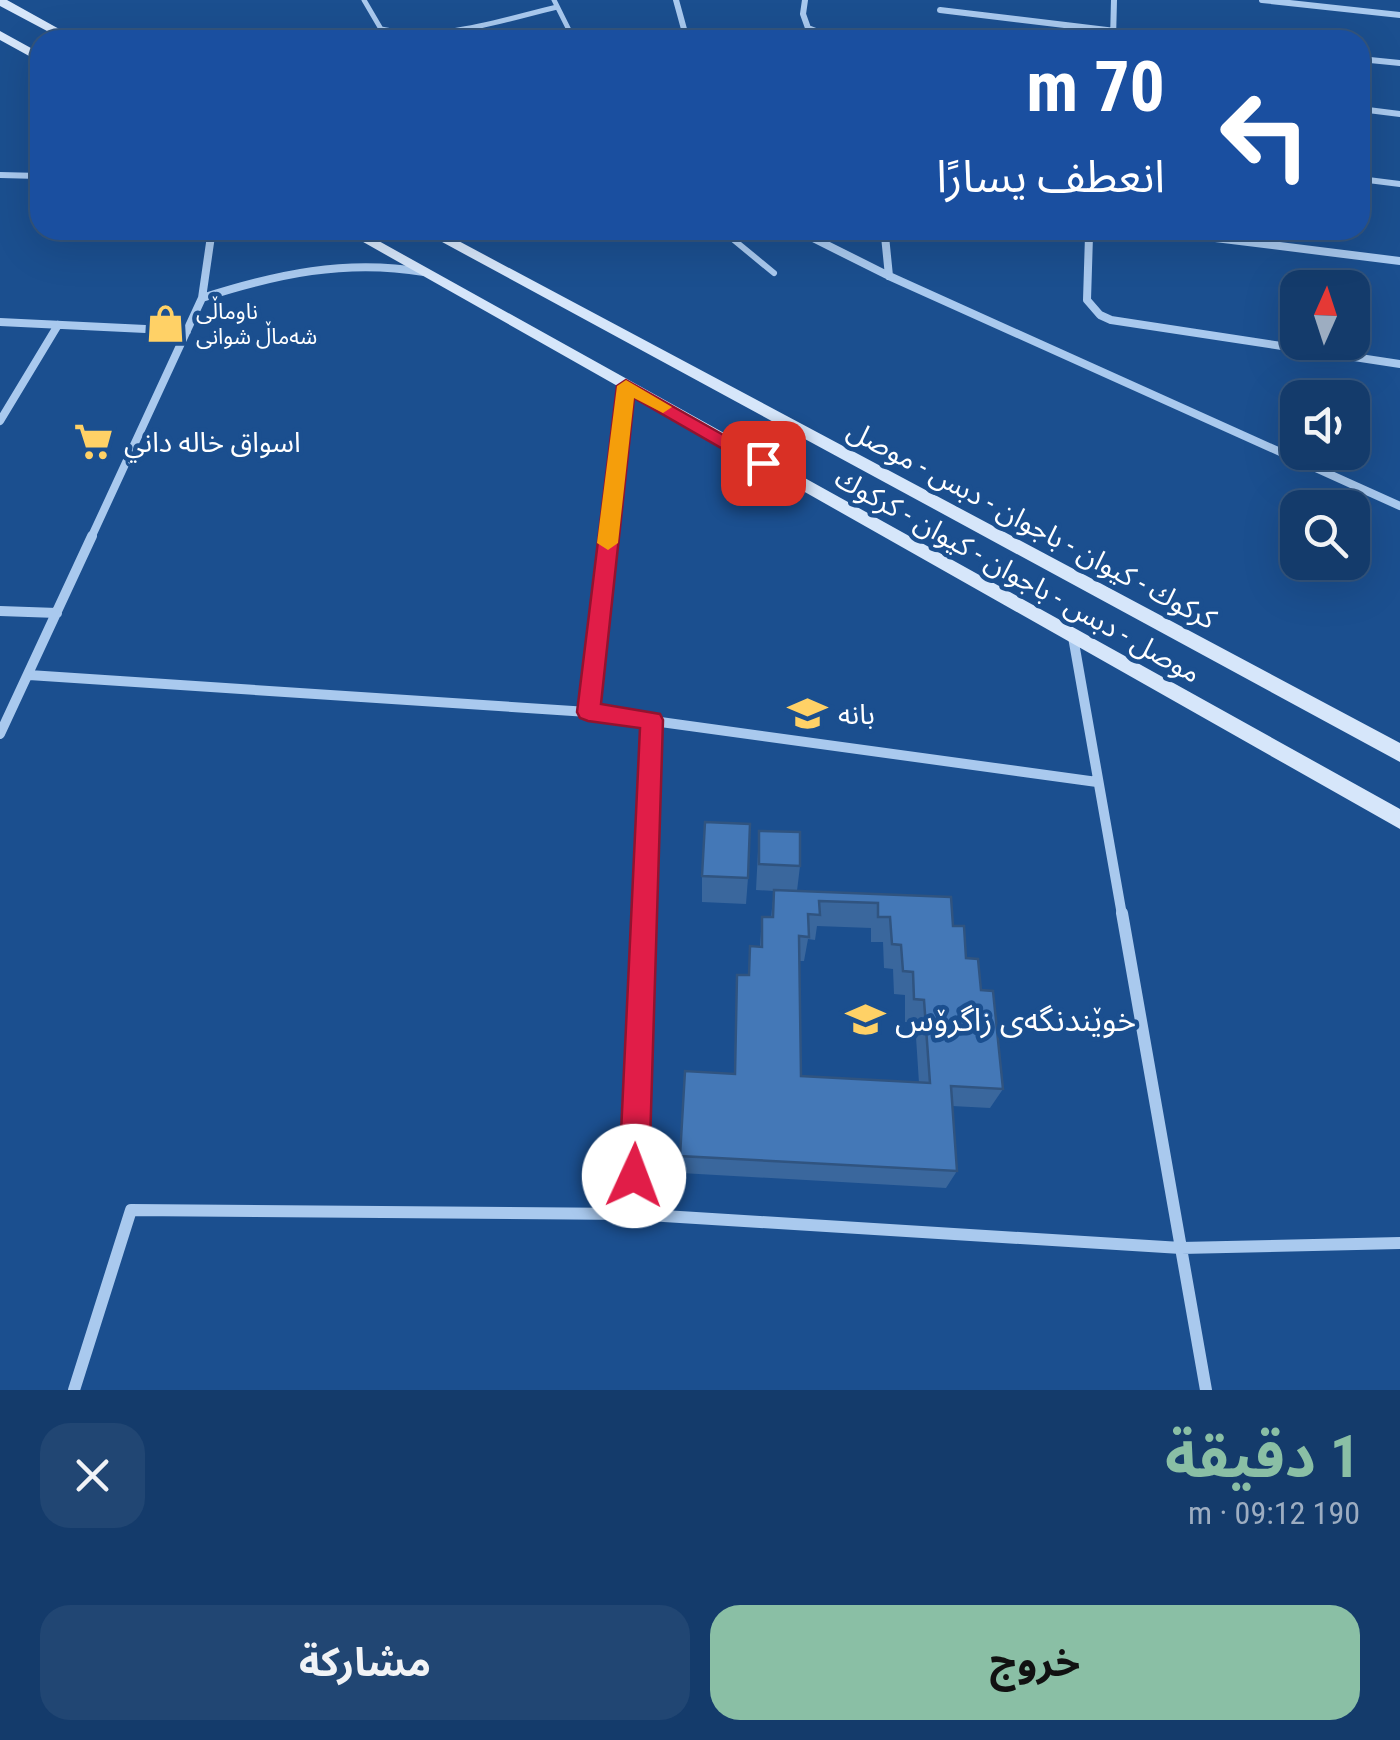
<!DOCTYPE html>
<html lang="ar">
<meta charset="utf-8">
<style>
:root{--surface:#143b6b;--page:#214673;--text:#f1f3f6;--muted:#9dadc1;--line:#33557e;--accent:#8abfa5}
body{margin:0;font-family:"Roboto Condensed","Noto Sans Arabic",sans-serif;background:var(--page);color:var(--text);direction:rtl;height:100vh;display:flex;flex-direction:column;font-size:38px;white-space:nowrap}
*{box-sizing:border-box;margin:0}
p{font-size:32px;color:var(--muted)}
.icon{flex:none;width:55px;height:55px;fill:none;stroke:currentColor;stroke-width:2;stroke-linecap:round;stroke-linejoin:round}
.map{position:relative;height:1390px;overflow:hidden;direction:ltr}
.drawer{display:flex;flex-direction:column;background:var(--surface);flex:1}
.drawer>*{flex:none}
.hud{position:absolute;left:30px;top:30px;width:1340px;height:210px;border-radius:30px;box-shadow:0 10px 40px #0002,0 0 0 2px var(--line);direction:rtl;background:#1a4fa0;color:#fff;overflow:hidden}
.needle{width:65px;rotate:3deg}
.buttons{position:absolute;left:1280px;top:270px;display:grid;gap:20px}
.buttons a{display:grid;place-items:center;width:90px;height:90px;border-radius:20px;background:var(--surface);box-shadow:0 10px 40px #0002,0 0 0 2px var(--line);font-size:50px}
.pin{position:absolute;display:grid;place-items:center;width:85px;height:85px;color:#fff;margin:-42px;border-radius:20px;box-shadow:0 5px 15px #0006}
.me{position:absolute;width:110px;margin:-55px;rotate:2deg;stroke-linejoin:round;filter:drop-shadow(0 0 8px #0008)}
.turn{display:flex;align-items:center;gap:35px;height:210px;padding:0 40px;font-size:45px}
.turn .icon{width:130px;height:130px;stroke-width:2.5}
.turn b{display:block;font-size:70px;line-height:85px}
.round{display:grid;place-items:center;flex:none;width:105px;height:105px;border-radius:30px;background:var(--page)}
.headline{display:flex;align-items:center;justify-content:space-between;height:170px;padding:0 40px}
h1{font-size:60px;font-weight:700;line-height:75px;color:var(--accent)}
.action{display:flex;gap:20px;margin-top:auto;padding:20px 40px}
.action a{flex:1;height:115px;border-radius:30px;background:var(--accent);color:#111;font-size:40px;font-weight:700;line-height:115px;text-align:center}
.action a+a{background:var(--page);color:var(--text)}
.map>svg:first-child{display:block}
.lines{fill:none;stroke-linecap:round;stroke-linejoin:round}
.service-far1{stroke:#a9c9ee;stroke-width:5}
.service{stroke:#a9c9ee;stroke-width:6}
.minor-far3{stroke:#a9c9ee;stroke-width:6}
.minor-far2{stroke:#a9c9ee;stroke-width:8}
.minor-far1{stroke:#a9c9ee;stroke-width:10}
.minor{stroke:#a9c9ee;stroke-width:12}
.secondary{fill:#d6e6fa;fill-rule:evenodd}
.wall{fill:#3a679d;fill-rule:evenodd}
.building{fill:#4478b7;stroke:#305480;stroke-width:2.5;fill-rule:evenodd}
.route{fill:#e11d48;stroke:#92132f;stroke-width:2.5}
.slow{fill:#f59e0b}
.labels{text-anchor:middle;stroke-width:9;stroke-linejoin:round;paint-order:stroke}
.far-poi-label{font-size:22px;fill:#fff;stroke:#1b4f8f;text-anchor:start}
.poi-label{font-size:28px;fill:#fff;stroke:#1b4f8f;text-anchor:start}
.street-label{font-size:28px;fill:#fff;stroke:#1b4f8f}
.near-poi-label{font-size:32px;fill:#fff;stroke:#1b4f8f;text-anchor:start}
</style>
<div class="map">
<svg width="1400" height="1390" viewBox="0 0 1400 1390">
<rect width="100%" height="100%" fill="#1b4f8f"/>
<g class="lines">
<path class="service-far1" d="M364 0 381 29C442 42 498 21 557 7
M554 0 574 40
M722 230 732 239"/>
<path class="service" d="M729 236 774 273"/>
<path class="minor-far3" d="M676 0 687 40
M805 0 803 14 808 28 839 40
M1262 0 1400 15
M940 10 1190 40
M1113 40 1114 0
M1360 59 1400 63
M1360 109 1400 114
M0 175 40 176
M1360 179 1400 184
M797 230 814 239
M884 230 885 239
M1149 230 1219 239
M211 239 212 230
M1089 239V230"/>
<path class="minor-far2" d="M809 236 889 276 1400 506
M885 236 889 276
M1089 236 1087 300 1100 315 1111 320 1400 364
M1199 236 1400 261
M202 298C277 274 345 259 424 272
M0 322 187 331
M0 421 58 325
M91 538 202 298 211 236
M608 538 626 386"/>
<path class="minor-far1" d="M0 611 57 613
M1073 637 1122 915
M29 675 588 712 1097 782
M588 712 609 536
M0 734 92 536
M644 915 652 720"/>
<path class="minor" d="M1122 913 1206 1390
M632 1214 644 913
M74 1390 131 1210 632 1214 1181 1248 1400 1243"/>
<path class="secondary" d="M0 0H7L79 40H64L0 6Z
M0 31 40 53V62L0 40Z
M342 230H359L1400 809V829Z
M420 230H438L1400 743V762Z"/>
</g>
<path class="wall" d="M759 831 800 866 797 891 951 897 953 926 981 990 1003 1089 990 1108 952 1106 957 1171 946 1188 681 1173 680 1156 734 1074 737 975H748L750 946H760L762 917H771L774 891 756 890ZM817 926 871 928V942H883L884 968 893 969 894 994 905 995V1022H915L919 1083 801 1076 799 961H804L808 939 815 940Z
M702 876 748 878 746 904 702 902Z"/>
<path class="building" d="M705 822 750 824 748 878 702 876Z
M759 831 800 832V866L759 864Z
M774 890 951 897 953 926H964L966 958 978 959 981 990 993 991 1003 1089 951 1086 957 1171 680 1156 685 1071 735 1074 737 975H749L750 946 762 947V917H773ZM819 901 878 903V917H890L892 944 901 945 903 971 913 972 914 999 924 1000 930 1083 801 1076 799 936 809 937 808 914 820 915Z"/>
<path class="route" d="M626 380 773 463 763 470 756 468 634 398 601 704 660 714 663 720 649 1176 644 1186 634 1190 623 1186 619 1176 640 728 588 721 580 718 577 712 617 386Z"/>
<path class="slow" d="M626 380 672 407 663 413 634 398 618 543 608 550 597 543 617 386Z"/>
<defs>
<symbol id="shop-bare" viewBox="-9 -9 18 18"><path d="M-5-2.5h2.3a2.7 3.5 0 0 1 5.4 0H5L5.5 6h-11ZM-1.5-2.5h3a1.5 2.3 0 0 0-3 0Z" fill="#ffd166" stroke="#1b4f8f" stroke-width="2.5" paint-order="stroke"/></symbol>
<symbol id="supermarket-bare" viewBox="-9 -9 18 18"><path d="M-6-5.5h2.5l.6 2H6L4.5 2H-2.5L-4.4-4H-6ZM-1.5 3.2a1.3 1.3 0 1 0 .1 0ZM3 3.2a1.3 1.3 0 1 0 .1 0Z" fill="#ffd166" stroke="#1b4f8f" stroke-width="2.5" paint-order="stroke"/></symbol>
<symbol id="school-bare" viewBox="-9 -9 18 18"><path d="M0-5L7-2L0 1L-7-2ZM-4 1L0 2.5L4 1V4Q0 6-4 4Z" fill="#ffd166" stroke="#1b4f8f" stroke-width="2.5" paint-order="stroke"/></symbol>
</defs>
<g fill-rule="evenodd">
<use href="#shop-bare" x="138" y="296" width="55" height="55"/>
<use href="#supermarket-bare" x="66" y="414" width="55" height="55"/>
<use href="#school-bare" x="780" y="686" width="55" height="55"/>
<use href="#school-bare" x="838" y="992" width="55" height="55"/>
</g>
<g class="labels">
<g class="far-poi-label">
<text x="196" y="319">ناوماڵی<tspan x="196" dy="25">شەماڵ شوانی</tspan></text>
</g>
<g class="poi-label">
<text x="124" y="452">اسواق خاله داني</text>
<text x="838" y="724">بانە</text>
</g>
<g class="street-label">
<text transform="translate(1032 524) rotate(28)" y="10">كركوك - كيوان - باجوان - دبس - موصل</text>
<text transform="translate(1018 575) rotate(29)" y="10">موصل - دبس - باجوان - كيوان - كركوك</text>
</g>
<g class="near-poi-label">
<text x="895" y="1031">خوێندنگەی زاگرۆس</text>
</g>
</g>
</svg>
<div class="buttons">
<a><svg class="needle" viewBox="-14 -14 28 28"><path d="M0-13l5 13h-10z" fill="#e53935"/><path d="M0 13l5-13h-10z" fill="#9dadc1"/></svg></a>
<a><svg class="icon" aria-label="sound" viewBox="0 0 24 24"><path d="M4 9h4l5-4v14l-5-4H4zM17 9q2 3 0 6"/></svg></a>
<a><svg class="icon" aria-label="search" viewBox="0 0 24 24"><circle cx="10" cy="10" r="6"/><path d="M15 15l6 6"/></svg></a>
</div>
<div class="pin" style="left:763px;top:463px;background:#d93025"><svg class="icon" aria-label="arrive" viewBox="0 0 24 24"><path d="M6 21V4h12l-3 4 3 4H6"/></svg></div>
<svg class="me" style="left:634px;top:1176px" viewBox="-20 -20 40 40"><circle r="19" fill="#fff"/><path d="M0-13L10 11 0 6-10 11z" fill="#e11d48"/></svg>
<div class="hud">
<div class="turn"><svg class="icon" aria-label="left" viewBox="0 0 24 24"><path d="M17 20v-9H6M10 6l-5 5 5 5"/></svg><div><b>70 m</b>انعطف يسارًا</div></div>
</div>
</div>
<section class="drawer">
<div class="headline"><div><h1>1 دقيقة</h1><p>190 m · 09:12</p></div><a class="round"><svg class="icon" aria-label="close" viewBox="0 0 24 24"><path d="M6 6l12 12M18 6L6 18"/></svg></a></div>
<div class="action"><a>خروج</a><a>مشاركة</a></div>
</section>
